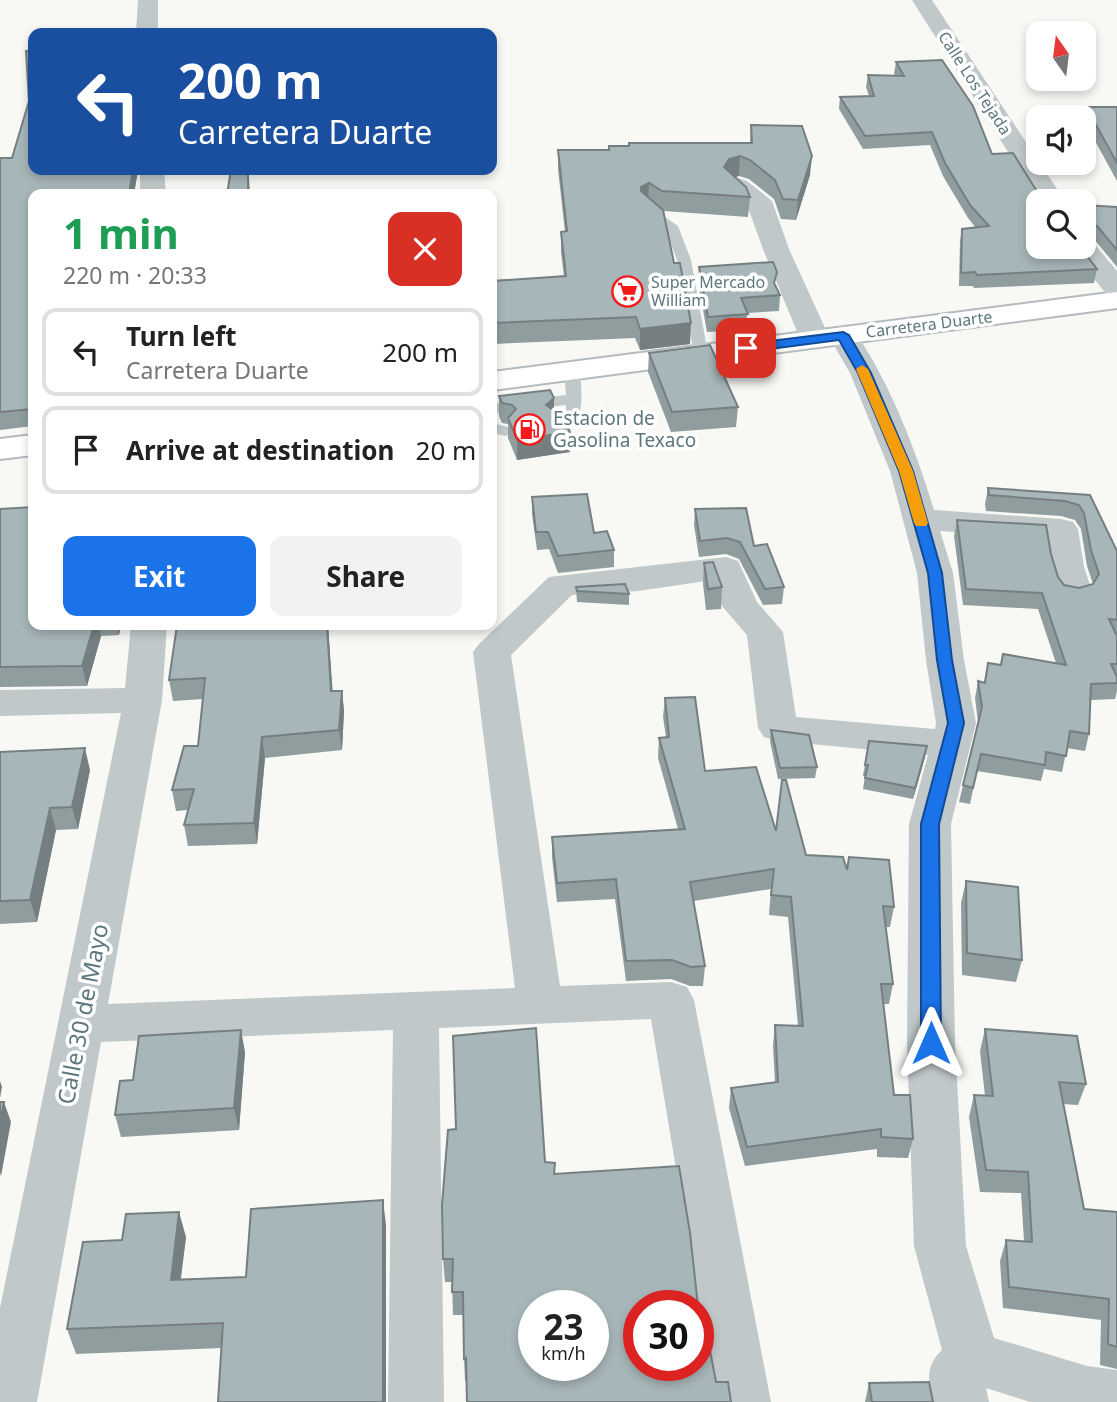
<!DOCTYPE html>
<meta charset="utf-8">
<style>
:root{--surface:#fff;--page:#f2f2f2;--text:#222;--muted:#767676;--line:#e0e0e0;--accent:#1a73e8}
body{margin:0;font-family:"Noto Sans",sans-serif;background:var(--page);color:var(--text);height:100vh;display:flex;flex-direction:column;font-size:26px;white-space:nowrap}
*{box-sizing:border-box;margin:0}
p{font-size:23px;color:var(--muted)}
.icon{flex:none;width:38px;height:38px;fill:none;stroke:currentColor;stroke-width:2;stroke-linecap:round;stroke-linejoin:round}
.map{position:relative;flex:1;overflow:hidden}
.side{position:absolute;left:28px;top:189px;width:469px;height:441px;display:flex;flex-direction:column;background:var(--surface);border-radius:14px;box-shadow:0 4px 10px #0003}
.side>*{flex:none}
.guide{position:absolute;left:28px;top:28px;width:469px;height:147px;border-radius:14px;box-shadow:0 4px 10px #0003;background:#1a4fa0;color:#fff;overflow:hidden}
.needle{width:46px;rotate:346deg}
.controls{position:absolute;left:1026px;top:21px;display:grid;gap:14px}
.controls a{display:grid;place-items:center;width:70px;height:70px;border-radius:14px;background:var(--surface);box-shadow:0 4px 10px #0003;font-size:35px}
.speed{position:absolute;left:518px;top:1290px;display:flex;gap:14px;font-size:35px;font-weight:700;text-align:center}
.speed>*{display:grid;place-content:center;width:91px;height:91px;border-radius:50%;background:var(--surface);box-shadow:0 4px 10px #0003;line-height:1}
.speed small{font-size:18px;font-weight:400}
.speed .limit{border:10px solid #d22;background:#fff;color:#111}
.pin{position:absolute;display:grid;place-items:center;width:60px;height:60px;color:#fff;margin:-30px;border-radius:14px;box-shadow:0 4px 10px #0006}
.me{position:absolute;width:77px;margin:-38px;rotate:0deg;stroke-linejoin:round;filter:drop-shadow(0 0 5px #0008)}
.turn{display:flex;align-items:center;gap:24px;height:147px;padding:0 35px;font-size:32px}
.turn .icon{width:91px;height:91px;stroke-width:2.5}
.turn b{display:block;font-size:49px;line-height:60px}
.round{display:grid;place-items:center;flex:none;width:74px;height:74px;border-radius:14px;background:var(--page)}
.head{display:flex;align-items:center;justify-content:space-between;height:119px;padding:0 35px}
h1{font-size:42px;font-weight:700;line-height:52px;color:#1e9e55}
.primary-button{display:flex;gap:14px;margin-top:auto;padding:14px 35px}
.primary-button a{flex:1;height:80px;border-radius:14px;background:var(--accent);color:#fff;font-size:28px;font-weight:700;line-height:80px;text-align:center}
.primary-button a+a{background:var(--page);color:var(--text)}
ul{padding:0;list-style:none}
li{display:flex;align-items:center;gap:21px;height:88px;margin:0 14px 10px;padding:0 21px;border:4px solid var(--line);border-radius:14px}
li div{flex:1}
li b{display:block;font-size:26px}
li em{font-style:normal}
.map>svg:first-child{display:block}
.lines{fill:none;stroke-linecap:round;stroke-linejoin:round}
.primary-casing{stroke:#b2bbbd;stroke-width:4}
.service{fill:#c0c8ca;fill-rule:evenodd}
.minor{fill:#c0c8ca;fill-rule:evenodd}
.primary{fill:#fff;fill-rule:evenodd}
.wall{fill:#909d9e}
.shaded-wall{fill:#757f81}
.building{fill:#a7b6b8;stroke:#757f81;stroke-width:2;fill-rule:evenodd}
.route{fill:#1a73e8;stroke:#114b97;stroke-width:2}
.slow{fill:#f59e0b}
.labels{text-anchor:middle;stroke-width:7;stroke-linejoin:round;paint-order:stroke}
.far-street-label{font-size:16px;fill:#5c777d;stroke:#fff}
.far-poi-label{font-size:16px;fill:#5c777d;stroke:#fff;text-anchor:start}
.poi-label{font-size:19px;fill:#5c777d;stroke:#fff;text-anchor:start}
.near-street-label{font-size:23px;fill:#5c777d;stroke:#fff}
</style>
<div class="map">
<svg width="1117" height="1402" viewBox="0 0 1117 1402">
<rect width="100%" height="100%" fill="#f8f8f5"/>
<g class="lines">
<defs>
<path id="primary" d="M1117 292V308L492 390V372Z
M33 435V455L0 459V439Z"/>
</defs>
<use href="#primary" class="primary-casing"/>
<path class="service" d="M648 205 678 226 691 260 708 354 706 357H696L694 354 677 260 665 228 642 209Z
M572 365 580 370C581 390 585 408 574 425L557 430 549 425C557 415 567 421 566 405L492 414V404L566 395 564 370Z
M492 423 512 428 514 431 506 436 492 433Z"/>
<path class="minor" d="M138 0H158V33H136Z
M912 0H932L1065 201H1039Z
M140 170H164L166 194H140Z
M738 178 747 181 772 201 789 249 830 339 825 345 815 348 805 345 800 339 763 249 747 205 725 186 729 181Z
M1083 239 1092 241 1117 271V297L1107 295 1069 247H1083Z
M843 326 853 329C890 382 915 448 934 510L1061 519 1073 522 1078 529 1084 567 1092 591 1087 599 1074 602 1061 599C1049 581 1048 559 1045 538L940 531 953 573 964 660 976 723 951 824 955 1043 966 1246 994 1338 1087 1366 1117 1370V1402H1030L986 1388 989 1402H933C928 1381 925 1366 942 1350L914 1246 907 1043 909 824 928 755 778 741 764 737 758 728 747 635 722 606 713 580 638 591 572 595 511 655 560 986 671 982 687 987 694 1000 771 1402H715L651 1019 439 1028 444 1402H388L393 1030 101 1042 37 1402H0V1308L121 713 0 716V690L125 688 131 625H167L162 700 108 1004 515 988 473 652 479 644 549 577 726 557 738 561 757 602 783 632 796 717 935 729 936 723 926 660 917 573 890 471 850 373 828 335 833 329Z"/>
<use href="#primary" class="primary"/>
</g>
<path class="wall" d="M896 62 1043 201 1097 269 1094 283 974 288 973 286H959L960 242 962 229 976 228 968 218 943 176 930 145 863 149 839 109 840 97 869 96 866 87 868 75H895L894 74Z
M1086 107H1117V181L1083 119Z
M751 125 810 175 796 220 781 219 774 199 749 179 739 176 735 177 750 197 748 217 664 211 690 344 640 350 635 338 492 344V281L564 277 561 252V232H565L558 169V150H609L629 146 750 143Z
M0 158 138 170 134 194H33V426L0 430Z
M1083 205 1117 207V267L1094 239 1083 237Z
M699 267 776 287 780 295 779 311 747 313 746 330 707 332 698 282Z
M649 353 738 407 736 427 671 432 648 372Z
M499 396 554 411 570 432V452L517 460 508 438V424L502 423 499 416Z
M988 488 1090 495 1117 551V691L1115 699 1090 700 1089 734 1085 751 1067 748 1062 772 1044 769 1041 781 977 771 970 804 959 802 978 722 975 698 978 681 984 682 988 663 1000 665 1003 654 1056 663 1038 609 963 605 954 536 957 520 1051 554 1058 577 1064 585 1079 588 1093 584 1087 566 1081 529 1075 520 1061 516 986 511 985 504Z
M532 497 594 533 614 550V567L558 573 549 549 537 550 532 514Z
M0 509 33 625H121L119 635 101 636 87 686 0 687Z
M695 509 754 546 784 587 782 604 763 605 739 559 726 554 699 557 694 525Z
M704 563 722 587 721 609 706 610 703 584Z
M576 587 629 594V605L577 602Z
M328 625 332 691H342L344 711 342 750 265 758 257 844 188 846 184 825 188 810 176 811 172 790 198 746 203 699 173 701 169 680Z
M665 698 705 771 806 855 847 870 894 907 890 927H885L893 984 889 1004H883L894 1095 913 1139 908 1158 877 1157V1149L745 1166 729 1108 731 1088 775 1083 773 1045 775 1025 798 1026 788 917 769 915 771 889 694 901 705 966 703 986H690L671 979 626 981 615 899 557 902 552 857V837L678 829 658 758 659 738 666 737 663 717Z
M771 730 817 767 815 778 778 779 770 741Z
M869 741 925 757 913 799 863 789 865 776H863Z
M0 752 90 770 78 829 56 830 37 922 0 924Z
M966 881 1022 960 1016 982 962 975 961 903Z
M985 1029 1086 1084 1078 1105 1063 1104 1084 1209 1117 1212V1369L1100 1365 1101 1320 1003 1308 1000 1261 1006 1240 1024 1241 1021 1193 980 1192 969 1117 974 1095 985 1096 980 1051Z
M453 1036 467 1381H465L464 1359 463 1315H453L452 1282H445L443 1259 456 1129Z
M245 1052 239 1130 121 1137 115 1115 133 1080Z
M386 1225 222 1348 76 1354 67 1329 186 1237 181 1279 246 1277Z
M869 1383 933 1402H865Z"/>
<path class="shaded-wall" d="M740 156 739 176 728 179 724 167 729 159Z
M812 156 810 175 796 220 798 200Z
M133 170H138L134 194H129Z
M248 170 249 177 250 194H248Z
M649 183 648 202 641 207V187Z
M691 323 690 344 640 350V329Z
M554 398V418L546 405Z
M570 432V452L517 460V440Z
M94 625H98L101 636 87 686 82 666Z
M117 625H121L119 635Z
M327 625H328L334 711 331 691Z
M342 691 344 711 342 750 339 730Z
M262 737 265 758 257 844 254 823Z
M927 746 925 757 913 799 915 788Z
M85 748 90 770 78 829 72 807Z
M50 808 56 830 37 922 30 900Z
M241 1030 245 1052 239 1130 234 1108Z
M0 1081 2 1087 0 1098Z
M4 1102 11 1122 1 1176 0 1173V1122Z
M383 1200 386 1225V1402H383Z
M179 1212 186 1237 177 1304 171 1280Z"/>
<path class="building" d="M33 50V170H133L129 194H33V409L0 412V158H12L29 101 26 51Z
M942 60 973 106 992 154 1013 153 1043 201H1038V247H1080L1097 269 977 275 975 272 961 273 962 229 989 226 970 205 945 163 932 132 865 136 840 97 874 96 868 75 904 76 896 62Z
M1086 107H1117V163Z
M751 125 802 126 812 156 798 200 783 199 775 180 750 160 740 156 729 159 724 167 746 187 750 197 662 191 649 183 641 187V191L663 210 674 263H680L691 323 640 329 636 317 492 323V281L566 276 561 232 567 231 558 150H609V146H629V143H752Z
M231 170H248V194H227Z
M1083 205 1117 207V250L1097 226 1086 223 1083 231Z
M773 262 777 272 774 283 780 295 741 298 748 314 708 317 699 267Z
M710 345 738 407 672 412 649 353Z
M550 390 554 398 546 405 556 412H560L570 432 517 440 508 418 516 409 512 405 502 403 499 396Z
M988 488 1090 495 1117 551V620L1109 619 1117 636V664H1111L1117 677V683L1091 684 1089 734 1070 731 1066 756 1046 752 1045 765 981 754 973 788 963 785 982 707 978 681 985 683 988 663 1001 665 1003 654 1066 665 1042 593 966 589 957 520 1046 525 1051 554 1058 577 1064 585 1079 588 1093 584 1099 574 1091 550 1084 513 1079 505 1065 501 989 495Z
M587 494 594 533 607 531 614 550 558 556 548 532H536L532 497Z
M33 507V625H94L82 666 0 667V509Z
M746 508 754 546 767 544 784 587 765 589 740 542 727 538 700 541 695 509Z
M713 562 722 587 708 589 704 563Z
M625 584 629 594 577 591 576 587Z
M177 625H327L331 691H342L339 730 262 737 254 823 184 825 194 789 172 790 184 746H198L205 678 169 680Z
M695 697 705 771 756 767 776 831 782 780H786L806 855 843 857 847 870 849 857 889 860 894 907 883 906 893 984H881L894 1095H910L913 1139 881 1137V1129L747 1147 731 1088 778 1082 775 1025 803 1026 791 897 771 895 774 869 690 882 705 966 691 967 672 960 626 961 616 879 557 883 552 837 685 829 659 738 669 737 665 698Z
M771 730 809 735 817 767 780 768Z
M869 741 927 746 915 788 865 778 868 765H865Z
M85 748 72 807 50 808 30 900 0 901V752Z
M966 881 1018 887 1022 960 967 953Z
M536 1028 545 1162 555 1163 554 1174 679 1166 690 1233 698 1306H639V1365H698V1308L702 1340H708L716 1382H728L731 1402H467L466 1358 464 1359 463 1292H452L453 1259H443L442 1205 448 1130 456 1129 453 1036ZM534 1306H593V1365H534Z
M985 1029 1077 1036 1086 1084 1059 1082 1084 1209 1117 1212V1347L1108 1344 1109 1299 1009 1287 1006 1240 1032 1242 1028 1172 986 1170 974 1095 993 1096Z
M241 1030 234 1108 115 1115 120 1081 133 1080 139 1036Z
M0 1102H4L0 1122Z
M383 1200V1402H218L223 1323 67 1329 83 1242 122 1240 126 1214 179 1212 171 1280 246 1277 251 1209Z
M929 1382 933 1402H872L869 1383Z"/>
<path class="route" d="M843 332 849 335 871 373 913 471 942 573 952 660 964 723 939 824 941 1043 938 1049 931 1051 924 1049 921 1043V824L948 723 937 660 928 573 899 471 858 373 839 340 746 352 740 348 746 344Z"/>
<path class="slow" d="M862 365 868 369 913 471 928 523 926 526H916L914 523 899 471 856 369Z"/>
<defs>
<symbol id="supermarket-ring" viewBox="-11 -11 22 22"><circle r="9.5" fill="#fff" stroke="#f5191a" stroke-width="1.5"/><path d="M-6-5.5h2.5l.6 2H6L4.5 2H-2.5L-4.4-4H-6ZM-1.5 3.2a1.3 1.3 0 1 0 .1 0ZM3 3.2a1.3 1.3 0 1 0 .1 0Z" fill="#f5191a"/></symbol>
<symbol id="fuel-ring" viewBox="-11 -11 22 22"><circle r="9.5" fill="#fff" stroke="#f5191a" stroke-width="1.5"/><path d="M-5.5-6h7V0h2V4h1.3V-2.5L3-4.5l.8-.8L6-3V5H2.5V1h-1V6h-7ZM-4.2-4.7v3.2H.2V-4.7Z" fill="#f5191a"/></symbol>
</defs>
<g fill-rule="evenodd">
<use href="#supermarket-ring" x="610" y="274" width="35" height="35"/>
<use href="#fuel-ring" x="512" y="412" width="35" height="35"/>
</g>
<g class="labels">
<g class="far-street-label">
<text transform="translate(975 83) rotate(57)" y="6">Calle Los Tejada</text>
<text transform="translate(929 324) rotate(-7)" y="6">Carretera Duarte</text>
</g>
<g class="far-poi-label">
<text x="651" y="288">Super Mercado<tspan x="651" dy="18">William</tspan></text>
</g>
<g class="poi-label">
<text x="553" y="425">Estacion de<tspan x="553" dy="22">Gasolina Texaco</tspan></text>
</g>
<g class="near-street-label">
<text transform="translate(83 1014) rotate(-79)" y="8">Calle 30 de Mayo</text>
</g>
</g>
</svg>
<div class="controls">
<a><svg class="needle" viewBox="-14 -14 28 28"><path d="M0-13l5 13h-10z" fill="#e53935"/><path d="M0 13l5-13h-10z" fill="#767676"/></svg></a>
<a><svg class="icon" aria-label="sound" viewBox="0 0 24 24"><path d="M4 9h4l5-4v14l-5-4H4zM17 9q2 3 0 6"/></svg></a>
<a><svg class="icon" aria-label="search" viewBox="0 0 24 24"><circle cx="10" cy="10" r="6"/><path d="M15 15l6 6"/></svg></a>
</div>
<div class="speed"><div>23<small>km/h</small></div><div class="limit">30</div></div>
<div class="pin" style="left:746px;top:348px;background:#d93025"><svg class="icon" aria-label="arrive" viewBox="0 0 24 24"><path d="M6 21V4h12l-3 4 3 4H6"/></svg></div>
<svg class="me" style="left:931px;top:1043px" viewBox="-20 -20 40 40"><path d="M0-17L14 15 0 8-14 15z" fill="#1a73e8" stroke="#fff" stroke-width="4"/></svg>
<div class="guide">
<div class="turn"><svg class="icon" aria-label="left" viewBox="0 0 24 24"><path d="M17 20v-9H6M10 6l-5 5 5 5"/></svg><div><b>200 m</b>Carretera Duarte</div></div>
</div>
<section class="side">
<div class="head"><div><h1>1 min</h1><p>220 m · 20:33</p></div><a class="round" style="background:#d93025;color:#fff"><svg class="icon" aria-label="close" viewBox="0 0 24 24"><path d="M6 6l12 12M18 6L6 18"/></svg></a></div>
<ul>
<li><svg class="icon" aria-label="left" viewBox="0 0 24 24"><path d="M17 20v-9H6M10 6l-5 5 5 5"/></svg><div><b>Turn left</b><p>Carretera Duarte</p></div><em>200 m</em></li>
<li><svg class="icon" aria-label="arrive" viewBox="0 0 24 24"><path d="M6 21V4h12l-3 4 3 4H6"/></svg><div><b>Arrive at destination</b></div><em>20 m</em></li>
</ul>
<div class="primary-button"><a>Exit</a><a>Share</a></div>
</section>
</div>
